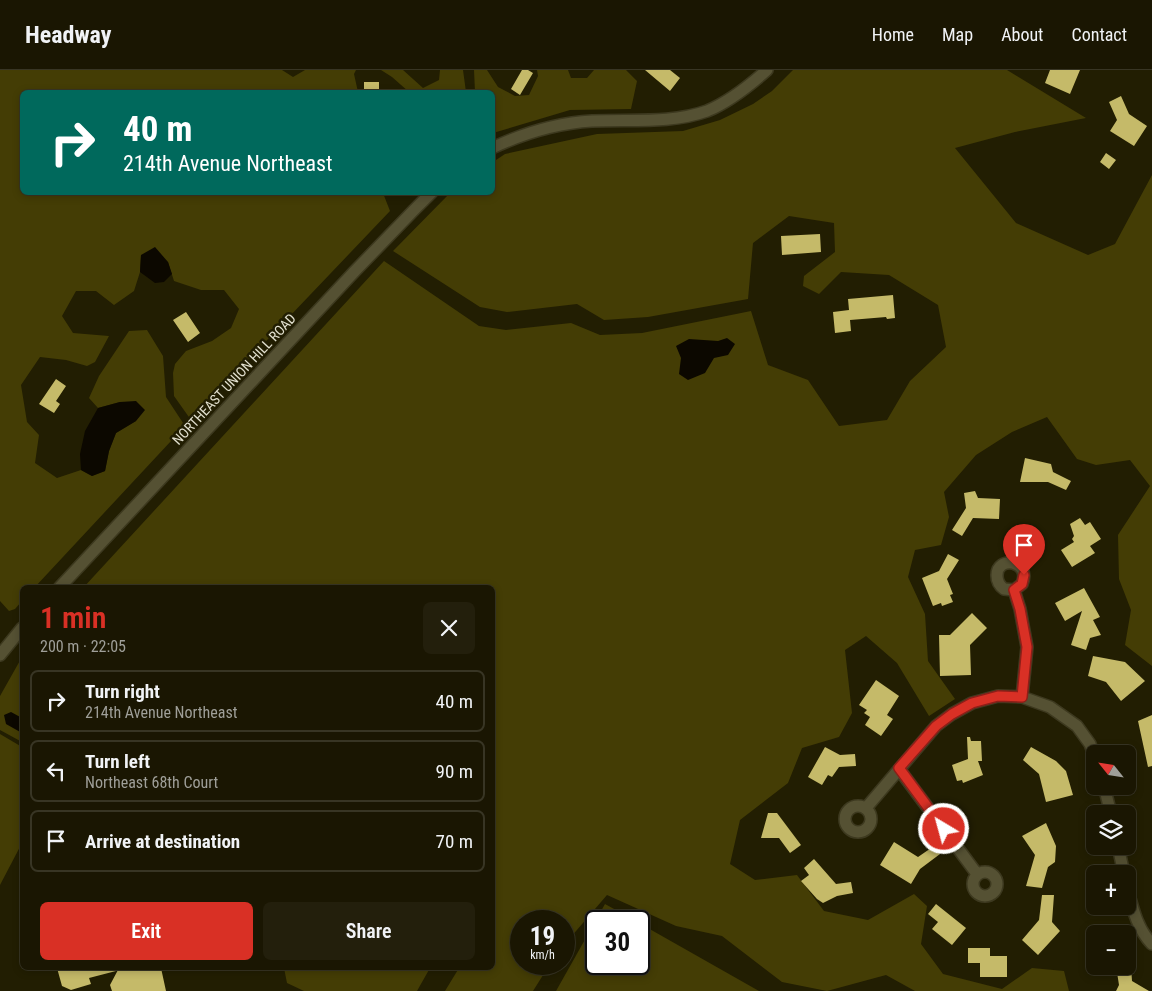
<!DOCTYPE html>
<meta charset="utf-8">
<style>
:root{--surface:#1a1602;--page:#231f0c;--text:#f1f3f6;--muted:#9f9f99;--line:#383524;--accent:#d93025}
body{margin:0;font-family:"Roboto Condensed",sans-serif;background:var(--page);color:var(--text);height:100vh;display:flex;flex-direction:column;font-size:19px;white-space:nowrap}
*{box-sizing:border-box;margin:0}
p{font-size:16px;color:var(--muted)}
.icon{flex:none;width:28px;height:28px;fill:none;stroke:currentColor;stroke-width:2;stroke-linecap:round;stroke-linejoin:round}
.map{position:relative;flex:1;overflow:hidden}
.drawer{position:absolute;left:20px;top:515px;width:475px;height:385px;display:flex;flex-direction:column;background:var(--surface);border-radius:8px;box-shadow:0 2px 8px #0003,0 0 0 1px var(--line)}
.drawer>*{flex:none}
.banner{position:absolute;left:20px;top:20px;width:475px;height:105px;border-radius:8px;box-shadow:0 2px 8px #0003,0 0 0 1px var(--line);background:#00695c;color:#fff;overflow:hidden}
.needle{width:32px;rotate:300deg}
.controls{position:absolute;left:1086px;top:675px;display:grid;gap:10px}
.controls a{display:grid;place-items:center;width:50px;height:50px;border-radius:8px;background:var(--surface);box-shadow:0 2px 8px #0003,0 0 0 1px var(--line);font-size:25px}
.speed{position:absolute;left:510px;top:840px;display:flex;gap:10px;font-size:25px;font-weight:700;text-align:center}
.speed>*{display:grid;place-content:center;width:65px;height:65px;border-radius:50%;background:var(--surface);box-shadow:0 2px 8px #0003,0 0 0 1px var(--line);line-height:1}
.speed small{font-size:12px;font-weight:400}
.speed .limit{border:2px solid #111;border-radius:8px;background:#fff;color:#111}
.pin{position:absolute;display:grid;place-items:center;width:42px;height:42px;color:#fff;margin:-51px -21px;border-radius:50% 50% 50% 0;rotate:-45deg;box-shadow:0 0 5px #0007}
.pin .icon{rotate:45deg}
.me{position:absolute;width:55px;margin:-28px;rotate:323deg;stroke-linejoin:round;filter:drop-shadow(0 0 4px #0008)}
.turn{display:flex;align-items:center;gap:18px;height:105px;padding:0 20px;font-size:22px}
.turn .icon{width:65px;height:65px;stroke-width:2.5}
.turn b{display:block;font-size:35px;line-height:42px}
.round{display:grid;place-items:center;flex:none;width:52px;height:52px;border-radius:8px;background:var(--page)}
.head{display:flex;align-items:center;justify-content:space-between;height:85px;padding:0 20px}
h1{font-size:30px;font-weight:600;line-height:38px;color:var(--accent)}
.cta{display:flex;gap:10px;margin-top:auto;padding:10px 20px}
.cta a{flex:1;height:58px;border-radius:8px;background:var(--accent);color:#fff;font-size:20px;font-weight:600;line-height:58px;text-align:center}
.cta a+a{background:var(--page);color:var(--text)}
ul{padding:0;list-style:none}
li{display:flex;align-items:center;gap:15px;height:62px;margin:0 10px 8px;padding:0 10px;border:2px solid var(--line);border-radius:8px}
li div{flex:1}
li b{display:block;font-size:19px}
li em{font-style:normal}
header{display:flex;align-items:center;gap:30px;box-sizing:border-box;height:70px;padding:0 25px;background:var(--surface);border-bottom:1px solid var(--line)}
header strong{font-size:24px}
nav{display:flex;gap:28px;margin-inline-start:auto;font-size:18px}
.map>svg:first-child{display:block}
.green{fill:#443d05}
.water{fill:#0c0800}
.building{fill:#c5ba69}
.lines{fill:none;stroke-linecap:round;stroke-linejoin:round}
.minor-casing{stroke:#3d391f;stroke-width:14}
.minor{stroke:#555133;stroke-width:11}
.route-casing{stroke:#8d1f18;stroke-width:12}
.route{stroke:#d93025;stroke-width:9}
.labels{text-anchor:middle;stroke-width:5;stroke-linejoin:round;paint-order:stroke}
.street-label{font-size:14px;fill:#e3e1d0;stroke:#221e02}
</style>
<header>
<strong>Headway</strong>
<nav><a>Home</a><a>Map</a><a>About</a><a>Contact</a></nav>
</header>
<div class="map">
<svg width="1152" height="921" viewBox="0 0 1152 921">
<rect width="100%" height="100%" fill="#221e02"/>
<path class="green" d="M0 0H282L293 7 305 0H356L354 4 358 22H22V122L383 123 390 141 191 350 174 326 173 303 175 294 186 281 212 271 231 258 239 239 224 220H201L174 211 168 192 141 185 140 202 134 221 114 235 96 221H76L62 246 73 263 109 266 95 292 87 296 66 290 40 287 21 315 27 352 39 365 35 393 57 408 81 400 92 406 105 401 109 381 116 363 136 351 120 332 98 338 89 328 99 306 129 261 147 260 163 286 166 327 185 356 35 517 22 518V531L15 539 9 541 0 531Z
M381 0H403L423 18 439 10 440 0H463L466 22H409L392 7Z
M474 0H487L498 17 515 26 529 25 538 6 537 0H568L571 8H587L594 0H626L637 11 631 39 570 40 493 63 492 22H475Z
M793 0H1007L1086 48 1015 62 955 78 1016 153 1088 185 1115 174 1152 105V596L1125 575 1131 540 1119 509 1118 465 1150 416 1130 390 1096 395 1077 389 1047 347 1012 362 976 385 944 422 949 447 941 475 915 480 908 507 925 544 928 591 955 629 929 646 897 593 866 566 845 580 852 643 839 667 802 678 788 713 740 750 730 794 755 810 797 805 824 841 868 850 914 824 927 836 921 874 943 904 1002 919 1032 898 1064 901 1069 921H915L886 905 827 921 782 912 722 866 676 856 607 825 564 875V851H521V894H550L533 921H445L459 898H492V838L495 833 492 831V518H83L384 191 479 256 506 260 571 253 600 265 642 263 751 241 768 295 808 310 839 356 887 350 910 311 946 277 938 235 889 205 841 202 819 224 803 216 804 206 835 182 834 153 789 146 753 173 748 229 648 247 604 250 577 234 507 242 480 237 393 181 450 123 492 122 493 92 505 84 597 64 683 61 720 50 753 34 772 21Z
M22 587V672L0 660V626Z
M0 664 22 677V773L0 815Z
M605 834 636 851H596V894H639V853L759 921H556Z
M284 898H430L417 921H304L287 913Z"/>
<path class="water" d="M155 177 168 192 172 204 164 212 155 213 140 202 141 185Z
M727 268 735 274 728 285 714 288 705 303 688 310 679 304 681 288 676 276 689 269 718 271Z
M136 331 145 340 136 351 116 363 109 381 105 401 92 406 81 400 80 384 85 361 98 338 120 332Z
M11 642 22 648V663L6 654 4 645Z"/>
<path class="building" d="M522 0H528L533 3 520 25 511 19Z
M645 0H670L680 8 670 21Z
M1050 0H1080L1070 24 1045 13Z
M364 12H379V22H364Z
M1121 26 1129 44 1147 56 1134 76 1110 61 1117 50 1109 32Z
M1106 83 1116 90 1109 99 1100 92Z
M820 164 821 182 782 185 781 166Z
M893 225 895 248 887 249 886 247 850 250 851 261 835 263 833 242 849 240 848 229Z
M186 242 200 263 188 272 173 250Z
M56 309 66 316 56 331 60 334 54 343 39 334Z
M1025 388 1051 394 1053 402 1071 411 1066 420 1048 412H1020Z
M975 421 978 428 1000 429 999 449 973 448 962 466 952 460 966 438 964 423Z
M1080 448 1085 455 1090 452 1101 469 1090 476 1095 483 1072 497 1061 480 1074 472 1072 469 1074 466 1070 454Z
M948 484 959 490 947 509 953 524 950 525 953 532 942 536 941 533 933 536 922 508 939 501Z
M1084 518 1100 547 1093 550 1101 565 1090 568 1086 580 1071 575 1082 541 1065 551 1055 533Z
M972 543 987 558 970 575 971 605 940 606 939 565H950Z
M1093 586 1125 592 1145 611 1121 631 1106 612 1088 606Z
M876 610 899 626 887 645 893 649 881 666 865 655 870 647 864 643 867 640 859 635Z
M1152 645V696L1148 697 1138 651Z
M967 667H970L971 671H981L982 691H978L983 705 963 713 962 710 957 711 952 695 968 689Z
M825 677 840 685 855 684 856 696 839 697 832 707 828 705 822 715 808 707Z
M1031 677 1056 691 1066 701 1073 725 1046 732 1039 704 1023 690Z
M768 743H777L801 775 790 783 779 768H761Z
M1046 753 1056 776 1055 792 1048 797 1042 818 1026 816 1035 785 1022 766Z
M894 772 918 787 934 776 940 784 920 799 911 814 880 795Z
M814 789 836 814 851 812 853 823 837 826 823 833 817 829 801 811 809 805 804 798Z
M1042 825H1054L1052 852 1060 861 1038 885 1022 870 1039 850Z
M936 834 966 858 952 875 932 859 938 852 928 844Z
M968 878H990V886H1007V907H980V893H968Z
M1116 896H1131L1132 911 1149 921H1116L1119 915Z
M57 898H115L116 901 89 908 91 914 71 920 62 916Z
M119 898H161L166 921H112L110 915Z"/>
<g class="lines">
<defs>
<path id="minor" d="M492 78C524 63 557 53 592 51 630 49 671 54 707 41 729 32 749 16 767 0
M59 518 354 202 414 140 432 122
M1014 520 1004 519C1000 516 997 512 997 506 996 485 1032 490 1022 514L1014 520 1020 539 1027 577 1022 627
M0 585 22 558
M899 699 977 804
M1104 716 1111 744
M845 749a13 13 0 1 1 26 0a13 13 0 1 1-26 0Z
M866 738 936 656 952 644 972 633 998 626 1022 627 1050 637 1077 656 1090 674 1095 688
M1118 776 1124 804
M973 814a12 12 0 1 1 24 0a12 12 0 1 1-24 0Z
M1128 821C1133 840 1138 860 1152 874"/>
</defs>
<use href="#minor" class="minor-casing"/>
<use href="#minor" class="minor"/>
</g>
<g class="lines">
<defs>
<path id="route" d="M944 759 899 698 936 656 952 644 972 633 998 626 1022 627 1027 577 1020 539 1014 520 1022 514 1024 505"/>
</defs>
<use href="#route" class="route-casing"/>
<use href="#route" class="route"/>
</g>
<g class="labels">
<g class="street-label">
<text transform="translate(234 309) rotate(-47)" y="5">NORTHEAST UNION HILL ROAD</text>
</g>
</g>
</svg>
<div class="controls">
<a><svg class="needle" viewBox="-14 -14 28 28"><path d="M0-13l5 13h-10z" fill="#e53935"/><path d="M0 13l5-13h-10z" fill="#9f9f99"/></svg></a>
<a><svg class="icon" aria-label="layers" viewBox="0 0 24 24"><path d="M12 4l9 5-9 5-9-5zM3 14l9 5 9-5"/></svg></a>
<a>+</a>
<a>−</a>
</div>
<div class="speed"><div>19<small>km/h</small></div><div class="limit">30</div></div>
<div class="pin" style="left:1024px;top:505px;background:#d93025"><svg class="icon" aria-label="arrive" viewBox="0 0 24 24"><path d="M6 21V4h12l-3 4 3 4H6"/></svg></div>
<svg class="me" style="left:944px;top:759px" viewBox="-20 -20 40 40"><circle r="17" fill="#d93025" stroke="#fff" stroke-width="3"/><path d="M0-11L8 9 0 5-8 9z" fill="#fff"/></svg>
<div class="banner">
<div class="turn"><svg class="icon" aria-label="right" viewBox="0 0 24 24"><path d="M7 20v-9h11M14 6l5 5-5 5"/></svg><div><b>40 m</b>214th Avenue Northeast</div></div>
</div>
<section class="drawer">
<div class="head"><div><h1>1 min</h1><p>200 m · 22:05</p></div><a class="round"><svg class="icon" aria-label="close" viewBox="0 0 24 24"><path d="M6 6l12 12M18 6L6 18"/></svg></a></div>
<ul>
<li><svg class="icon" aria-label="right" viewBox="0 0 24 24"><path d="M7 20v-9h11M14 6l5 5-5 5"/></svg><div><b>Turn right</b><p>214th Avenue Northeast</p></div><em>40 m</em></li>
<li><svg class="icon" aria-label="left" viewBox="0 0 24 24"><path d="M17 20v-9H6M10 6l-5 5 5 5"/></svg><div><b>Turn left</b><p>Northeast 68th Court</p></div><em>90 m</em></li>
<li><svg class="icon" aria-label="arrive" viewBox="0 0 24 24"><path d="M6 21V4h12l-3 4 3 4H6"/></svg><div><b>Arrive at destination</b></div><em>70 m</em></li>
</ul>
<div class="cta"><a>Exit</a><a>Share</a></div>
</section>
</div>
